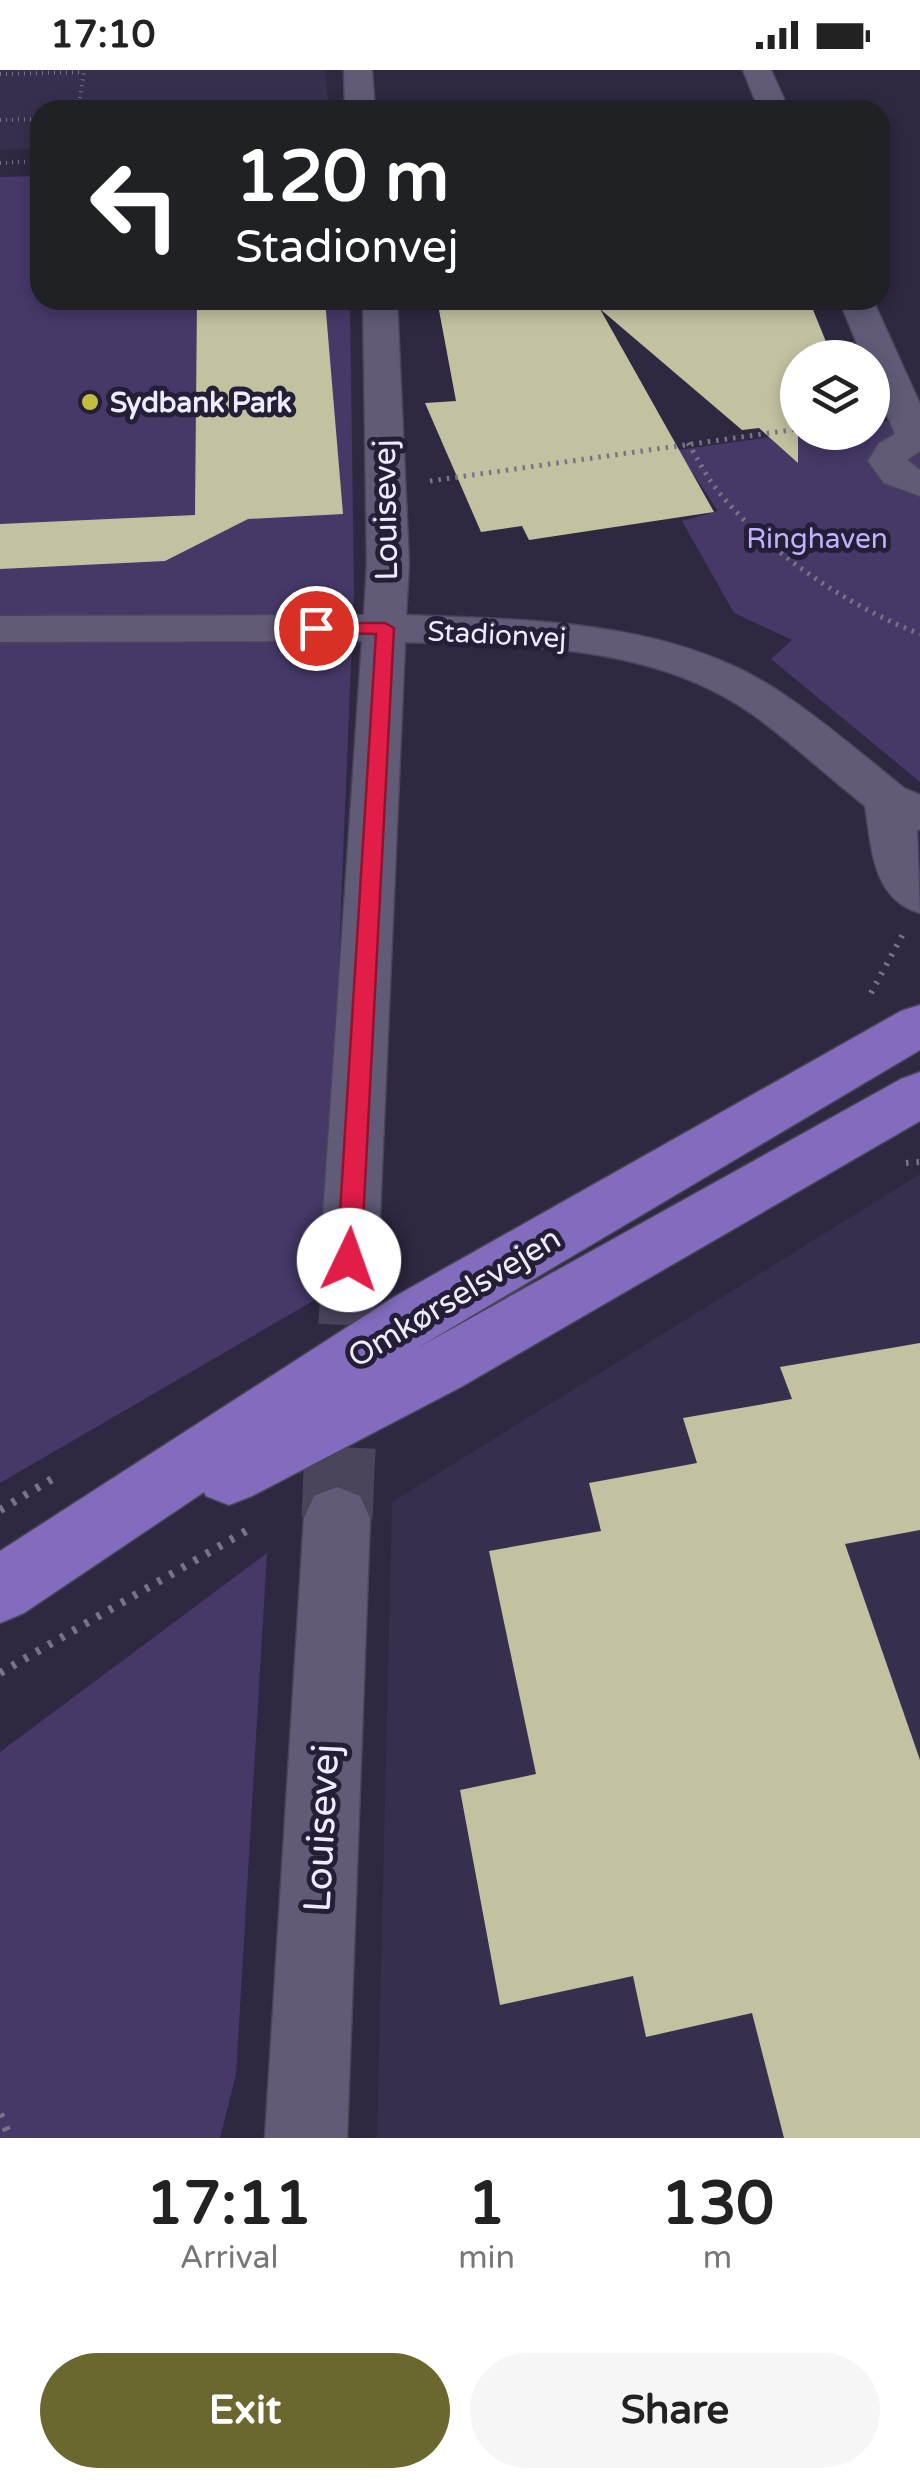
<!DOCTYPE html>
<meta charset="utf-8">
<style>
:root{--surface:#fff;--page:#f6f6f6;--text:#222;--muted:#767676;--accent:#6a682f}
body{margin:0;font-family:"Varela Round",sans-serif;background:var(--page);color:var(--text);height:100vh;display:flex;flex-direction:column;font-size:38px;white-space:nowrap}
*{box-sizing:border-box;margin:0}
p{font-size:32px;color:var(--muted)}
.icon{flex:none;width:55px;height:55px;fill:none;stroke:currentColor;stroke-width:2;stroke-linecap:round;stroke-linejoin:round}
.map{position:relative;height:2068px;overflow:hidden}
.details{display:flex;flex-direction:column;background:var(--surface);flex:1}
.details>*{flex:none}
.guide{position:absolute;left:30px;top:30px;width:860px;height:210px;border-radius:30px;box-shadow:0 5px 15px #0003;background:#202124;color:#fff;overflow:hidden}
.tools{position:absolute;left:780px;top:270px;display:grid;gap:20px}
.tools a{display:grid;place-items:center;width:110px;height:110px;border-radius:50%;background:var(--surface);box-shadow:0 5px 15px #0003;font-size:50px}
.pin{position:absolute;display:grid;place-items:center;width:85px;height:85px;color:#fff;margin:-42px;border:5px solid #fff;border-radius:50%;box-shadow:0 2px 10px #0007}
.me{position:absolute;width:110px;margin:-55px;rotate:3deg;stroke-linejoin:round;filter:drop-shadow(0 0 8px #0008)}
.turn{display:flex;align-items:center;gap:35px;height:210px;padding:0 40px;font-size:45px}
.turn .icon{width:130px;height:130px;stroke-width:2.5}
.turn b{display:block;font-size:70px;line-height:85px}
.eta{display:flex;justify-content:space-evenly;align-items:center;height:170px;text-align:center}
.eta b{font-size:60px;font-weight:800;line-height:70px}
.primary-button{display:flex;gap:20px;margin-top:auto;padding:20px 40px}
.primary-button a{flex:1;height:115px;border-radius:60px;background:var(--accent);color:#fff;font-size:40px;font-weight:800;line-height:115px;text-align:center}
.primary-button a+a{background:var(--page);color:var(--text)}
.status{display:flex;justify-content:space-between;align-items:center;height:70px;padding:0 50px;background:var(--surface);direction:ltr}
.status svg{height:28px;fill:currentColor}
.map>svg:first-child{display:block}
.built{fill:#372f4e}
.green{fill:#463968}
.building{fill:#c2c2a1}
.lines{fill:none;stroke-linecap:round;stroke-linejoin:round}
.minor-tunnel-far1{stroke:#4b455c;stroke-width:55;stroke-dasharray:55 28;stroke-linecap:butt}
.minor-tunnel{stroke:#4b455c;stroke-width:71;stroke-dasharray:71 36;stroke-linecap:butt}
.minor-casing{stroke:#4a455a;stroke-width:3}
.major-casing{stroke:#4a455a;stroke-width:3}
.path-far3{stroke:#787388;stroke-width:4;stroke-dasharray:1 5;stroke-linecap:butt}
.path-far2{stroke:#787388;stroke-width:5;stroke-dasharray:2.5 6;stroke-linecap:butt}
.path-far1{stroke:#787388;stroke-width:6;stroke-dasharray:2.5 8;stroke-linecap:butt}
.path{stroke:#787388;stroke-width:8;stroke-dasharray:4 10;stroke-linecap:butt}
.minor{fill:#615b77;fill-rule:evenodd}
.major{fill:#836cbd;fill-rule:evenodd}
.route{fill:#e11d48;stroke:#92132f;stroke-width:2.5}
.poi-dot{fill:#c2bd3f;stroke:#241e36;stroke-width:4}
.labels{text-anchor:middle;stroke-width:10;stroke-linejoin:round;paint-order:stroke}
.far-poi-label{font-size:28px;font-weight:bold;fill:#eeebfc;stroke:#241e36;text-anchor:start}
.far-park-label{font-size:28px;fill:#c4b1fd;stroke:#241e36}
.far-street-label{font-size:28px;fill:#eeebfc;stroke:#241e36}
.street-label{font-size:32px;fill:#eeebfc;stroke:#241e36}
.near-street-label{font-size:38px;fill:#eeebfc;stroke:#241e36}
</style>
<div class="status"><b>17:10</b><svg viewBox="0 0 49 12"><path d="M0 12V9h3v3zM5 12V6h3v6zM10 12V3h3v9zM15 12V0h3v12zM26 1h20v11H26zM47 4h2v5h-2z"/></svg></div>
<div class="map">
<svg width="920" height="2068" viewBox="0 0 920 2068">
<rect width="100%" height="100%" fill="#2e2840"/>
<path class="built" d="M0 0H325L329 40H40V79L0 80Z
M920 1104V2068H377L392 1432Z"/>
<path class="green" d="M40 106V230H350L354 521 325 1224 0 1413V107Z
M920 346V712L771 589 792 570 734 543 682 451 718 441 677 380 801 363 872 362 873 353Z
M267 1483 236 2004 220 2068H0V1682Z"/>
<path class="building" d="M197 230H325L343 444 248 449 165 491 0 499V454L195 445Z
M477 230H809L831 284 798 286V393L759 358 742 360 600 239 714 442 529 470 522 456 481 462 425 333 456 331 439 240 479 238Z
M920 1273V1460L845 1474 920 1690V2068H784L752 1943 646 1967 633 1906 500 1935 460 1720 536 1704 489 1481 601 1461 589 1413 697 1393 683 1348 792 1329 780 1297Z"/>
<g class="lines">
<path class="minor-tunnel-far1" d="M342 1338 349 1190"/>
<path class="minor-tunnel" d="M337 1448 342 1335"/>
<defs>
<path id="minor" d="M344 0H372L375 40H345Z
M743 0H771L789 40H759Z
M363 230H397L409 494 406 545C531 550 675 550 783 624 825 652 864 686 904 718L920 725V760H917L920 843C872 829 872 778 865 736 827 706 791 672 752 644 652 573 522 576 405 572L378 1190 370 1208 349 1215 328 1208 320 1190 362 571 0 572V546L364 545 367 494Z
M839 230H873L920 334V381L907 390 920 400V426L884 413 868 391 879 373 895 364 872 310V288H863Z
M337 1417 360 1426 370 1448 347 2068H265L304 1448 314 1426Z"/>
<path id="major" d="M920 935V980L419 1277 901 1009 920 1002V1051L461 1317 252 1426 229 1435 206 1426 204 1422 24 1543 0 1553V1481L394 1227 901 941Z"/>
</defs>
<use href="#minor" class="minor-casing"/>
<use href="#major" class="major-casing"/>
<path class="path-far3" d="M0 4 84 2
M78 40 84 2
M0 50 40 49
M0 93 40 91"/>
<path class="path-far2" d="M688 373C699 391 708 410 722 426 772 485 848 536 920 564
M430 411 798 359"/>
<path class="path-far1" d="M871 923 903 864
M906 1093 920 1092"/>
<path class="path" d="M0 1440 57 1406
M0 1603 246 1461
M0 2044 10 2068"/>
<use href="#minor" class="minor"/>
<use href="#major" class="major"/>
</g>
<path class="route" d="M316 553H385L394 558 361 1190 358 1197 349 1200 341 1197 337 1190 376 564 310 562 307 558Z"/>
<circle class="poi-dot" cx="90" cy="332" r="10"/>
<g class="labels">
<g class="far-poi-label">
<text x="110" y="342">Sydbank Park</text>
</g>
<g class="far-park-label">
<text x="817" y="478">Ringhaven</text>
</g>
<g class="far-street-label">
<text transform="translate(497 564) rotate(3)" y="10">Stadionvej</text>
</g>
<g class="street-label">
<text transform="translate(385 440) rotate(-91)" y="11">Louisevej</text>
<text transform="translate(454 1227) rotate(-31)" y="11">Omkørselsvejen</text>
</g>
<g class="near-street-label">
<text transform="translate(321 1758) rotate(-87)" y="13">Louisevej</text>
</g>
</g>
</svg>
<div class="tools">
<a><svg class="icon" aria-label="layers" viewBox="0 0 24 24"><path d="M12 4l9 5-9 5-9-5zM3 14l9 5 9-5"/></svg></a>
</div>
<div class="pin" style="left:316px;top:558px;background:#d93025"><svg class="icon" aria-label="arrive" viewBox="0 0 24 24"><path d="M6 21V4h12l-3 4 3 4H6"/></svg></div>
<svg class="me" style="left:349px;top:1190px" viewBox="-20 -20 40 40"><circle r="19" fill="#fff"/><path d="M0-13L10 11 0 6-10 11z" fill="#e11d48"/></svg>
<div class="guide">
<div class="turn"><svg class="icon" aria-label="left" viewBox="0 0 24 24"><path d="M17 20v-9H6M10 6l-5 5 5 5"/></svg><div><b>120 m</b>Stadionvej</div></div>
</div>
</div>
<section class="details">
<div class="eta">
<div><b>17:11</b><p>Arrival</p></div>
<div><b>1</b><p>min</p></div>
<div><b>130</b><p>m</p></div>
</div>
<div class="primary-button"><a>Exit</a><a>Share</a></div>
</section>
